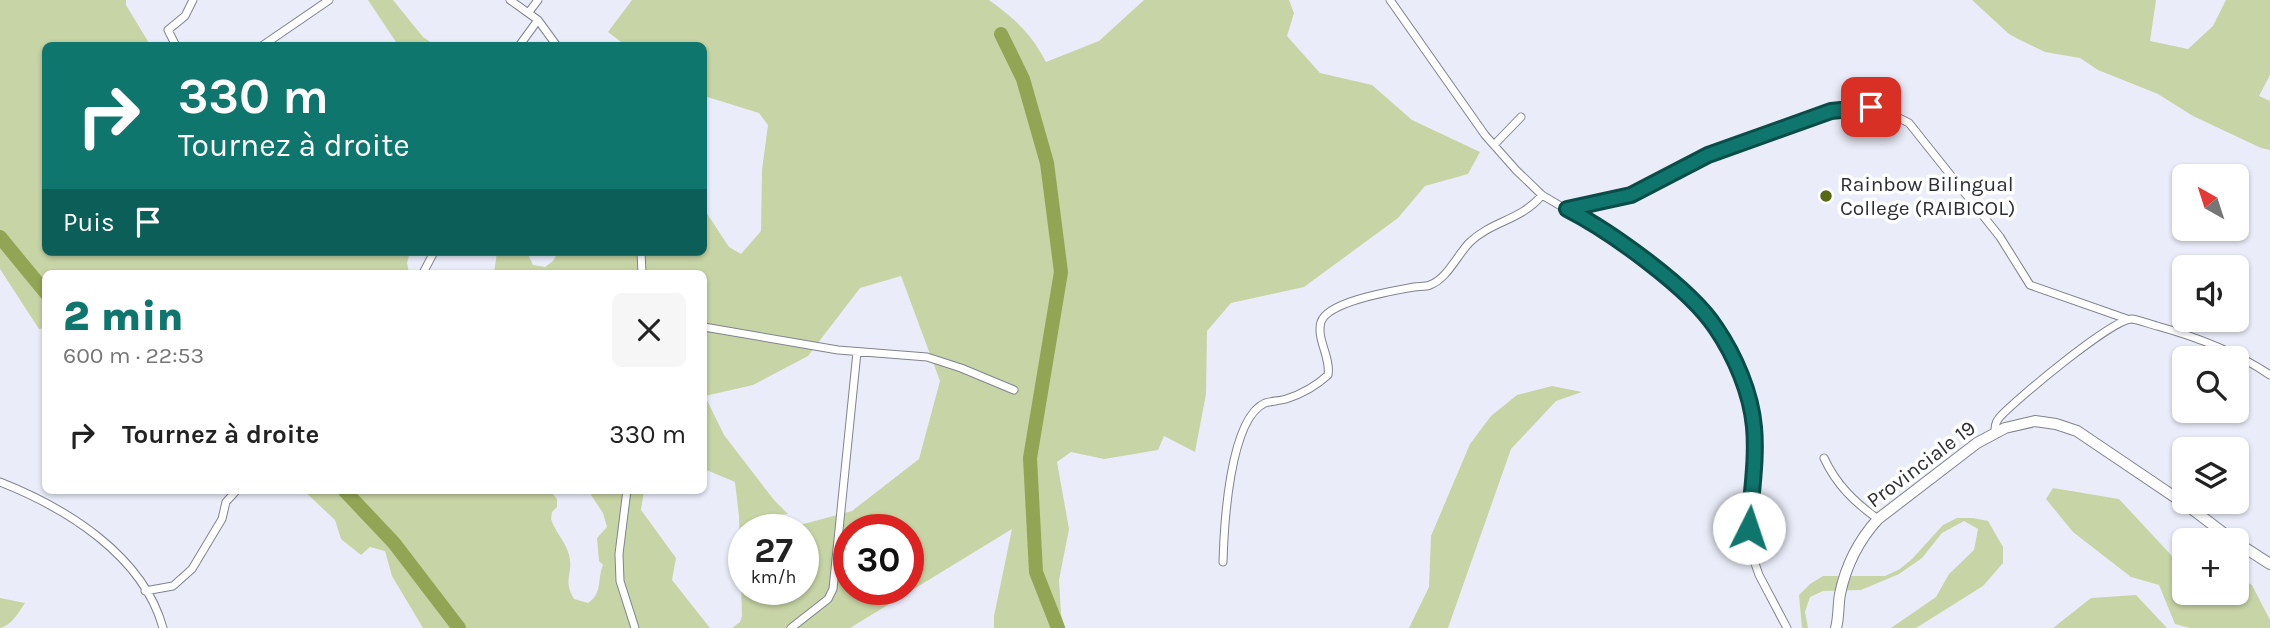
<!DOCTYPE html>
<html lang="fr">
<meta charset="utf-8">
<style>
:root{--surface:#fff;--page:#f6f6f6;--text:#222;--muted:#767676;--accent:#0f766e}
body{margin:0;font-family:Karla,sans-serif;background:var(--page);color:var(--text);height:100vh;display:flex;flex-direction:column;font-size:26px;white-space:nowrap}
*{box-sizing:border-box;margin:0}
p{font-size:23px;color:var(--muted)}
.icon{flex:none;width:38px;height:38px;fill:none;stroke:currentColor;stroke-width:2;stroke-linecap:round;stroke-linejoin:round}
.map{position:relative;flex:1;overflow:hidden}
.details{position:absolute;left:42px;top:270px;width:665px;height:224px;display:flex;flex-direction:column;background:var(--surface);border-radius:10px;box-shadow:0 2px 5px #0004}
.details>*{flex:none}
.guide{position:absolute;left:42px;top:42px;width:665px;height:214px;border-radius:10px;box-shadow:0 2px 5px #0004;background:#0f766e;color:#fff;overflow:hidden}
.needle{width:46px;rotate:321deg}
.fabs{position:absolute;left:2172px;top:164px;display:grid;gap:14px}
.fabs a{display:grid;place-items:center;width:77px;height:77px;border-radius:10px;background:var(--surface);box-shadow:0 2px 5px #0004;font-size:35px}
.speed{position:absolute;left:728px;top:514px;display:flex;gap:14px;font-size:35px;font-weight:700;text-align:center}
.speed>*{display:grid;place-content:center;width:91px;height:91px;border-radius:50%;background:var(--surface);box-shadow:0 2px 5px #0004;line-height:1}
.speed small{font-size:18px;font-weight:400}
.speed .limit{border:10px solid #d22;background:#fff;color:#111}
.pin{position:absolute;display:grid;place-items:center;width:60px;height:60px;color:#fff;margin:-30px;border-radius:14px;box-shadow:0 4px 10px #0006}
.me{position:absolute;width:77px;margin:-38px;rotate:4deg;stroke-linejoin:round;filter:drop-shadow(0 0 5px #0008)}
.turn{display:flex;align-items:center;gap:24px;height:147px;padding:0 21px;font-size:32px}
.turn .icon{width:91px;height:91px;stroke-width:2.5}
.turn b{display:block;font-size:49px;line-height:60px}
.then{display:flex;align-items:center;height:66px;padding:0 21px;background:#0003;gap:14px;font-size:26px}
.round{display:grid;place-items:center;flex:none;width:74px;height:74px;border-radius:10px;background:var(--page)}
.head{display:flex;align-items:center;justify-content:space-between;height:119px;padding:0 21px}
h1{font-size:42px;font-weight:800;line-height:52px;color:var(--accent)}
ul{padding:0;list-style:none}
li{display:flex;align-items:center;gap:21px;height:91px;padding:0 21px}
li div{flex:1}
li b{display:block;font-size:26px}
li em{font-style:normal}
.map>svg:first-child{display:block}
.green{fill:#c7d4a5;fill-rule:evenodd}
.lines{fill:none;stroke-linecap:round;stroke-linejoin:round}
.river{stroke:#91a555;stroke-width:14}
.minor-casing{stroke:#80838e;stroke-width:9}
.primary-casing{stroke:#80838e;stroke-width:12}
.minor{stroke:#fff;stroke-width:7}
.primary{stroke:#fff;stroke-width:10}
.route-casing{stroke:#0a4d48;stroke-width:18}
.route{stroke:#0f766e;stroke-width:12}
.poi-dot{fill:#586914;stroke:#fff;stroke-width:2.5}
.labels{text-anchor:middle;stroke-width:7;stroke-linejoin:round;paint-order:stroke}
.poi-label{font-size:21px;fill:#2e2f34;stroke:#fff;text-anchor:start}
.street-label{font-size:21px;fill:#2e2f34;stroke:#fff}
</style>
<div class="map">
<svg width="2270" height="628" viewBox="0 0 2270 628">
<rect width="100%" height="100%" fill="#eaedf9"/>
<path class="green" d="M0 0H126V5L149 43V46H46V252H410L407 263 409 273H46L45 328 39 329 0 269Z
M368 0H393L423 37 435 45H398Z
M632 0H989C1015 19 1031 33 1046 62L1099 41 1144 0H1289L1294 13 1287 36 1320 73 1372 85 1412 120 1480 152 1468 174 1425 186 1398 218 1304 287 1231 303 1207 331 1206 394 1195 452 1164 436 1158 450 1104 459 1071 452 1057 462 1069 529 1059 580 1061 614 1065 628H994V616L1012 529 850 628H732L740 622 742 616 739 516 735 482 704 469V273H494L497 252H527L533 265 545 267 553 261 558 252H704V209L729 247 741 254 761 231 762 170 768 125 759 113 704 96V46L625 45 608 32ZM901 276 940 381 919 459 852 511 796 526 795 530H803V590H744V530H761L760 517 788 514 774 500 724 435 705 396 753 385 808 356 860 288ZM849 530H908V590H849Z
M1972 0H2156L2150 41 2188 49 2213 26 2226 0H2270V75L2259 96 2270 101V150L2261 148 2193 116 2158 94 2098 70 2080 58 2045 52 2018 39 2009 34Z
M1552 386 1582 392 1556 401 1511 449 1448 628H1409L1429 587 1431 536 1470 444 1491 416 1517 395Z
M2053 488 2119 499 2184 569V593H2236L2237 579 2240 578 2252 585 2270 620V628H2190L2175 624 2159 585 2131 577 2073 532 2046 499Z
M303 490H549L557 499V507L552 512 551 519C555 532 566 542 569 555 574 574 562 579 574 599L588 603C603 593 597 579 603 565L599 561 597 538 607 527 603 513 591 495 594 490H644L641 510 676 558 672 580 710 628H423L392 576 385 551 370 547 361 555 341 539 335 520Z
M1957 518H1973L1988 521 2003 547V563L1983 586 1916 628H1891L1936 597 1949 574 1974 550 1978 529 1964 521 1942 533 1922 558 1899 574 1861 590 1823 591 1810 597 1805 612 1808 628H1802L1799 595 1810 584 1823 576H1885L1900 569 1912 559 1943 525Z
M2136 595 2167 628H2053L2091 598Z
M0 598 25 603C18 613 12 625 0 628Z"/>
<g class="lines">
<path class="river" d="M1001 34 1023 79 1047 163 1061 272 1030 458 1036 572 1058 628
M0 237 46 293
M344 490 394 543 459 628"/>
<defs>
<path id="minor" d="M510 0 538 20 557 46
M1390 0 1485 135 1516 170 1542 195 1618 240 1689 296 1715 326 1746 389 1754 424 1750 549 1759 575 1787 628
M529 12 538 0
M176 46 168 30 185 16 193 0
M262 46 329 0
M519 46 538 20
M1494 145 1521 117
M1568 209 1631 195 1708 155 1831 111 1872 107 1889 113 1909 123 2000 237 2030 285 2127 319
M641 252 642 273
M423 273 434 252
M704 327 838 350 927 357 961 368 1014 390
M1995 433C1995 427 1995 423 1999 418 2014 401 2113 318 2132 319 2140 320 2149 324 2157 326 2197 337 2236 352 2270 375
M1824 458C1836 484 1854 502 1878 519
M0 482C66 508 143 555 163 628
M627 490 619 554 620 581 635 628
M1223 562C1224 528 1229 419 1265 403 1271 401 1279 401 1286 399 1302 394 1316 386 1328 375 1331 357 1316 339 1321 322 1328 301 1393 291 1414 287 1419 286 1425 287 1430 285 1448 278 1457 255 1470 242 1492 221 1522 220 1542 195
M145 591 173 586 192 569 222 519 226 502 237 490
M791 628 828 599 833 589 857 352"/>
<path id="primary" d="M2236 542 2270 564
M1836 628C1839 617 1838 605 1840 594 1846 565 1858 541 1878 519L1977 443 2005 428 2035 421 2056 424 2077 431 2188 506 2234 541"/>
</defs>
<use href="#minor" class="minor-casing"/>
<use href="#primary" class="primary-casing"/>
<use href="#minor" class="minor"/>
<use href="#primary" class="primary"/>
</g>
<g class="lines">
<defs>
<path id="route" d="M1749 528C1751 494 1757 460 1754 427 1751 393 1735 356 1716 328 1690 288 1610 231 1567 209L1631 195 1708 155 1831 111 1871 107"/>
</defs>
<use href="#route" class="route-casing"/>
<use href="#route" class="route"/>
</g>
<circle class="poi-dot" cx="1826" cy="196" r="7"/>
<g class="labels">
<g class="poi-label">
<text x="1840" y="191">Rainbow Bilingual<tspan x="1840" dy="24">College (RAIBICOL)</tspan></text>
</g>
<g class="street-label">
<text transform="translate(1921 464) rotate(-37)" y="7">Provinciale 19</text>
</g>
</g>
</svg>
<div class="fabs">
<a><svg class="needle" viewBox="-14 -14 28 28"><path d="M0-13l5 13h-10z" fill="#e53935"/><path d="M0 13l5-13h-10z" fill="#767676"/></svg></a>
<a><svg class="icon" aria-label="sound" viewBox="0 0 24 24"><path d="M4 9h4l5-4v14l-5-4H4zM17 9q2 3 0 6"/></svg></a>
<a><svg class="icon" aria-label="search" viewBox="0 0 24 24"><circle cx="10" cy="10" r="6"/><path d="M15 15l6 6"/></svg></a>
<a><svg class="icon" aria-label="layers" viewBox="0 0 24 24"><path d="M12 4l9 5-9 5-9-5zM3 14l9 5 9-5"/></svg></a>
<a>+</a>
</div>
<div class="speed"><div>27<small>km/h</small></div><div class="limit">30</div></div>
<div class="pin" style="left:1871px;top:107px;background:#d93025"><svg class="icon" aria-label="arrive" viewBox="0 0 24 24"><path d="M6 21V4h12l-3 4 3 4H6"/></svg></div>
<svg class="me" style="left:1749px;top:528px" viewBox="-20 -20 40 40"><circle r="19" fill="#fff"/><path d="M0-13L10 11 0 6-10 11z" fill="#0f766e"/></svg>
<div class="guide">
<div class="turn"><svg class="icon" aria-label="right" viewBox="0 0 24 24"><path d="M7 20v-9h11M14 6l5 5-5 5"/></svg><div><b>330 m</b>Tournez à droite</div></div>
<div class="then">Puis<svg class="icon" aria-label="arrive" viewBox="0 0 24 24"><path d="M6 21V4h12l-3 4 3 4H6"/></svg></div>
</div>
<section class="details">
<div class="head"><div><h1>2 min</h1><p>600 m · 22:53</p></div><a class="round"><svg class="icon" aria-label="close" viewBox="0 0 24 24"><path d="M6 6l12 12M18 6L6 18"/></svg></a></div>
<ul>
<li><svg class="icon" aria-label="right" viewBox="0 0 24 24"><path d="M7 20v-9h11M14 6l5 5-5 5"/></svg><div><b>Tournez à droite</b></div><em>330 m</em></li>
</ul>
</section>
</div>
